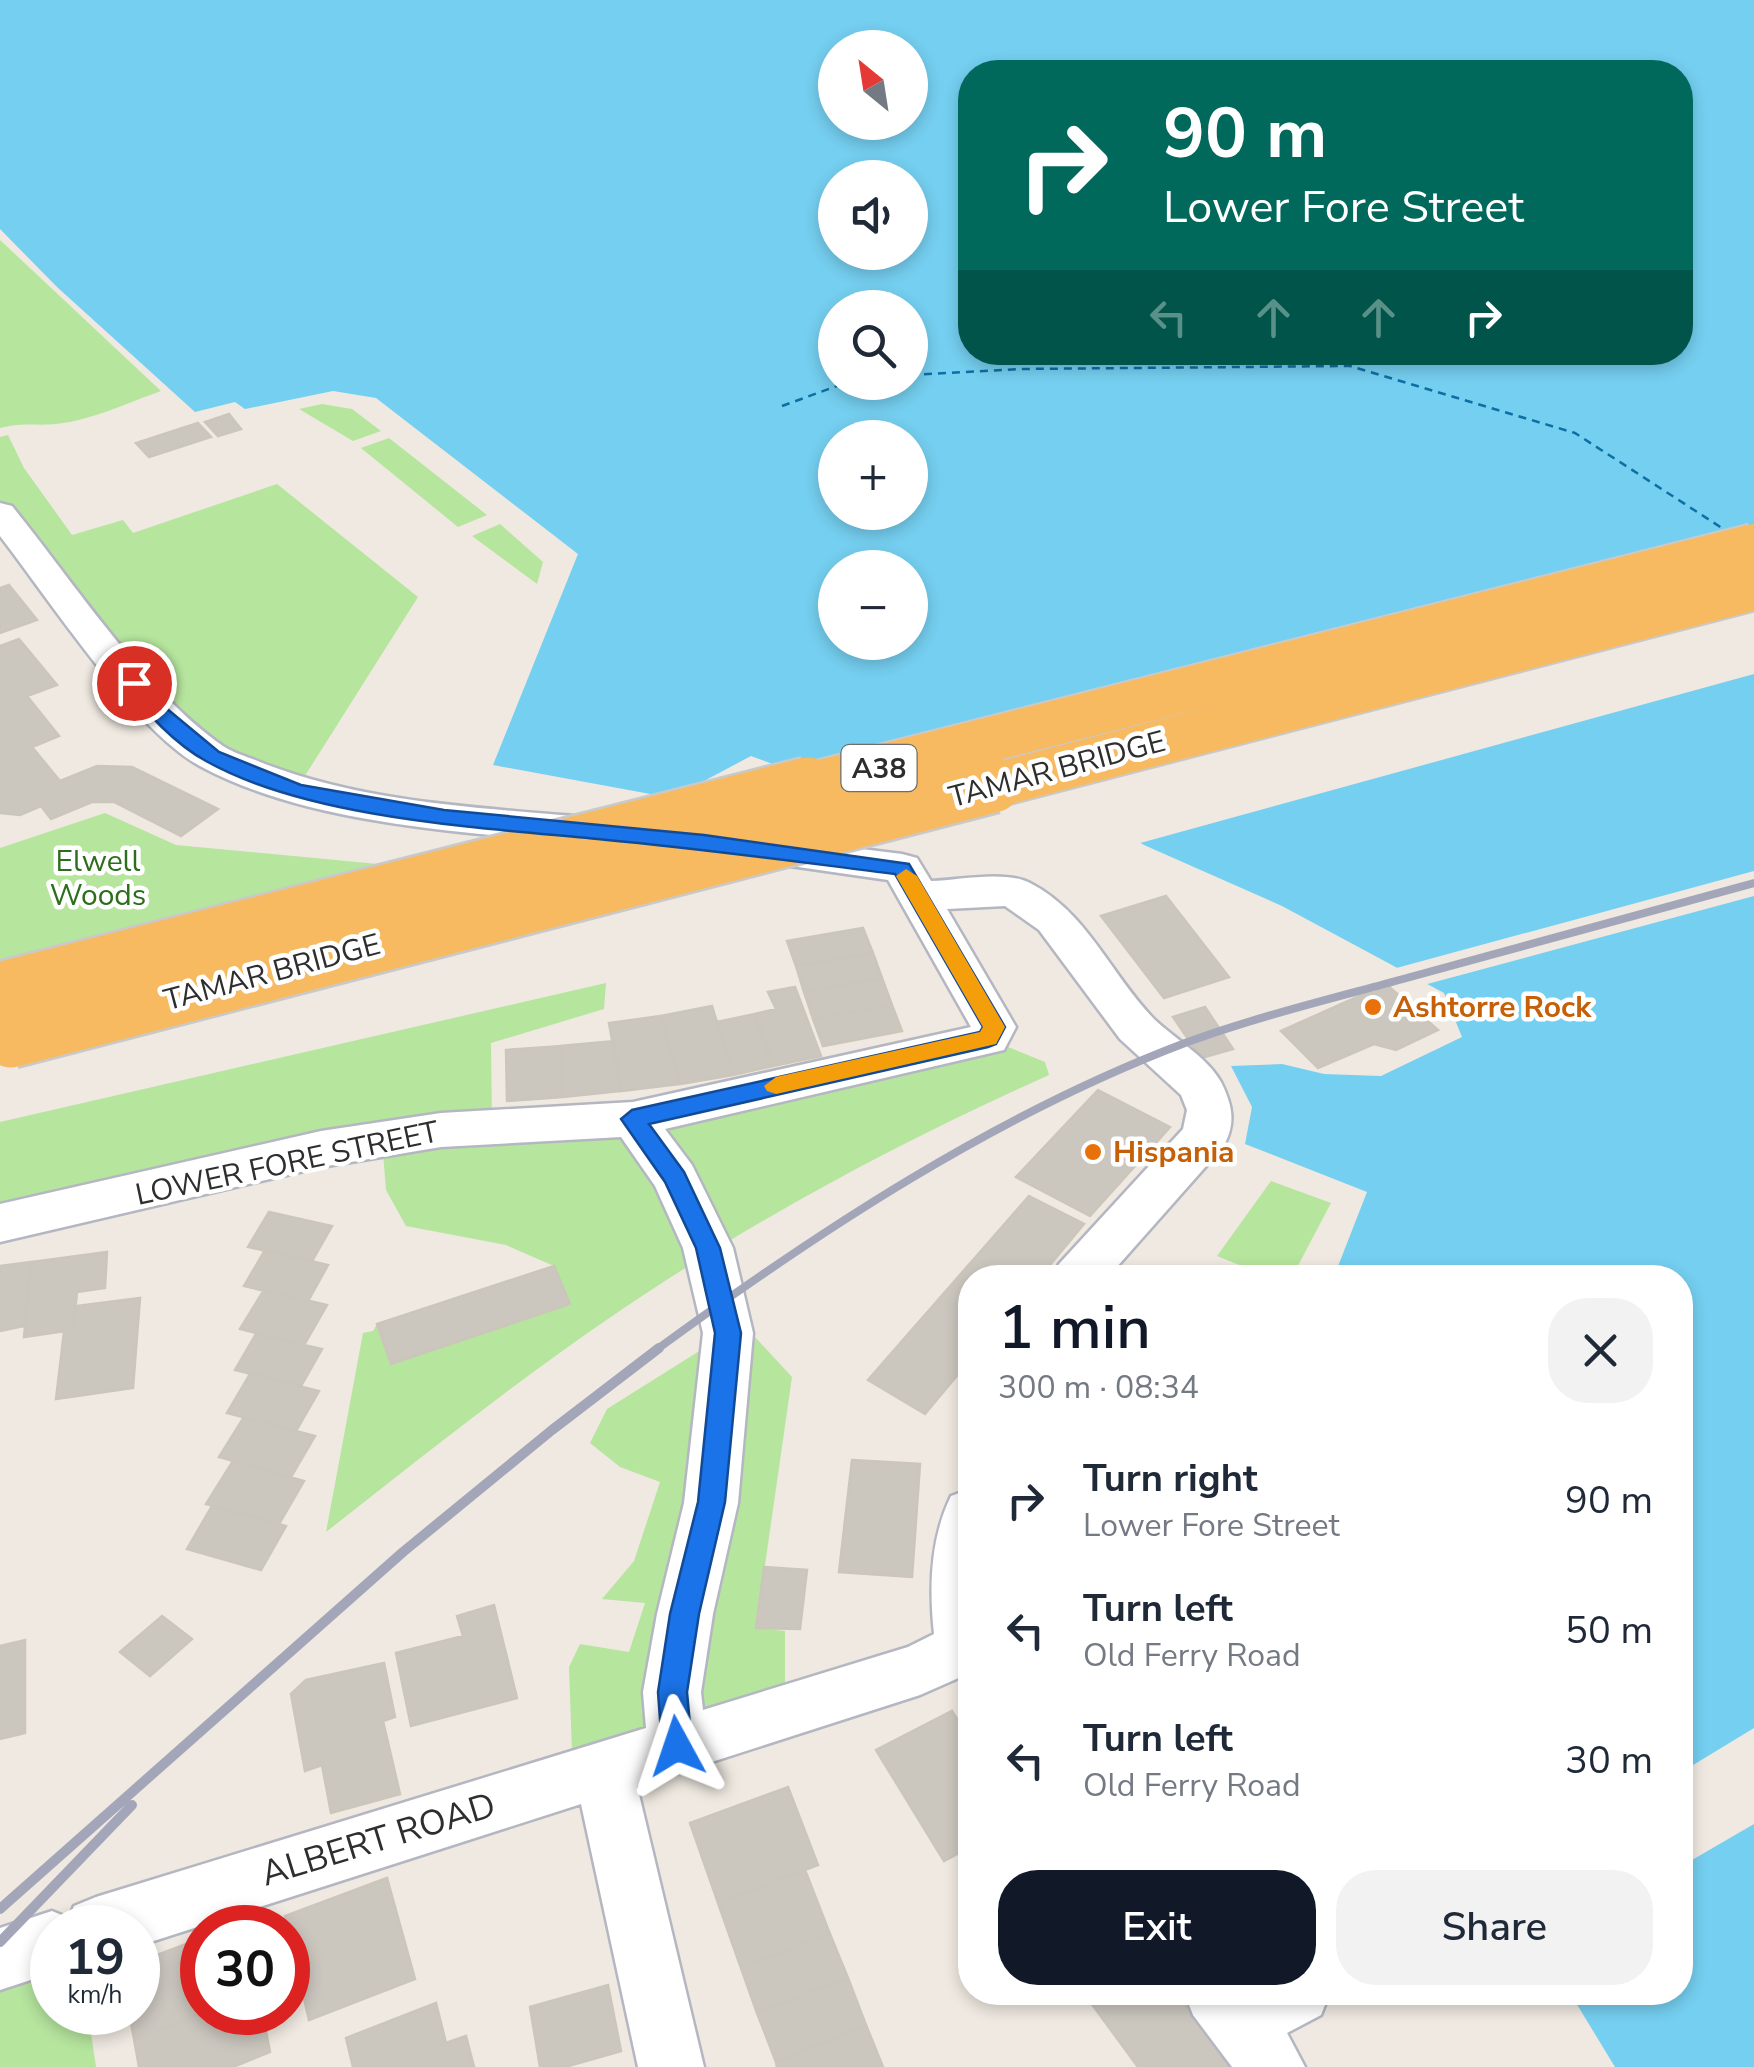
<!DOCTYPE html>
<meta charset="utf-8">
<style>
:root{--surface:#fff;--page:#f2f2f3;--text:#1f2937;--muted:#747a83;--accent:#111827}
body{margin:0;font-family:"Nunito Sans",sans-serif;background:var(--page);color:var(--text);height:100vh;display:flex;flex-direction:column;font-size:38px;white-space:nowrap}
*{box-sizing:border-box;margin:0}
p{font-size:32px;color:var(--muted)}
.icon{flex:none;width:55px;height:55px;fill:none;stroke:currentColor;stroke-width:2;stroke-linecap:round;stroke-linejoin:round}
.map{position:relative;flex:1;overflow:hidden}
.details{position:absolute;left:958px;top:1265px;width:735px;height:740px;display:flex;flex-direction:column;background:var(--surface);border-radius:40px;box-shadow:0 5px 15px #0003}
.details>*{flex:none}
.top-card{position:absolute;left:958px;top:60px;width:735px;height:305px;border-radius:40px;box-shadow:0 5px 15px #0003;background:#00695c;color:#fff;overflow:hidden}
.needle{width:65px;rotate:330deg}
.tools{position:absolute;left:818px;top:30px;display:grid;gap:20px}
.tools a{display:grid;place-items:center;width:110px;height:110px;border-radius:50%;background:var(--surface);box-shadow:0 5px 15px #0003;font-size:50px}
.speed{position:absolute;left:30px;top:1905px;display:flex;gap:20px;font-size:50px;font-weight:700;text-align:center}
.speed>*{display:grid;place-content:center;width:130px;height:130px;border-radius:50%;background:var(--surface);box-shadow:0 5px 15px #0003;line-height:1}
.speed small{font-size:25px;font-weight:400}
.speed .limit{border:15px solid #d22;background:#fff;color:#111}
.pin{position:absolute;display:grid;place-items:center;width:85px;height:85px;color:#fff;margin:-42px;border:5px solid #fff;border-radius:50%;box-shadow:0 2px 10px #0007}
.me{position:absolute;width:110px;margin:-55px;rotate:355deg;stroke-linejoin:round;filter:drop-shadow(0 0 8px #0008)}
.turn{display:flex;align-items:center;gap:35px;height:210px;padding:0 40px;font-size:45px}
.turn .icon{width:130px;height:130px;stroke-width:2.5}
.turn b{display:block;font-size:70px;line-height:85px}
.lanes{display:flex;align-items:center;height:95px;padding:0 40px;background:#0003;justify-content:center;gap:50px;direction:ltr}
.lanes .off{opacity:.35}
.round{display:grid;place-items:center;flex:none;width:105px;height:105px;border-radius:40px;background:var(--page)}
.headline{display:flex;align-items:center;justify-content:space-between;height:170px;padding:0 40px}
h1{font-size:60px;font-weight:600;line-height:75px;color:var(--accent)}
.action{display:flex;gap:20px;margin-top:auto;padding:20px 40px}
.action a{flex:1;height:115px;border-radius:40px;background:var(--accent);color:#fff;font-size:40px;font-weight:600;line-height:115px;text-align:center}
.action a+a{background:var(--page);color:var(--text)}
ul{padding:0;list-style:none}
li{display:flex;align-items:center;gap:30px;height:130px;padding:0 40px}
li div{flex:1}
li b{display:block;font-size:38px}
li em{font-style:normal}
.map>svg:first-child{display:block}
.green{fill:#b6e59e}
.water{fill:#75cff0;fill-rule:evenodd}
.pier{fill:#efe9e1}
.lines{fill:none;stroke-linecap:round;stroke-linejoin:round}
.ferry{stroke:#0d6fa3;stroke-width:2.5;stroke-dasharray:8 6;stroke-linecap:butt}
.building{fill:#cbc7bf;stroke:#cbc5ba;stroke-width:2.5}
.minor-casing{stroke:#b4b7c1;stroke-width:5}
.minor{fill:#fff;fill-rule:evenodd}
.rail-far1{stroke:#a3a6b8;stroke-width:8}
.rail{stroke:#a3a6b8;stroke-width:10}
.trunk-bridge-far1-casing{stroke:#c9c9c9;stroke-width:48;stroke-linecap:butt}
.trunk-bridge-casing{stroke:#c9c9c9;stroke-width:60;stroke-linecap:butt}
.trunk-bridge-far1{stroke:#f8ba60;stroke-width:44}
.trunk-bridge{stroke:#f8ba60;stroke-width:55}
.route{fill:#1a73e8;stroke:#114b97;stroke-width:2.5}
.slow{fill:#f59e0b}
.food-dot{fill:#e8710a;stroke:#fff;stroke-width:4}
.labels{text-anchor:middle;stroke-width:9;stroke-linejoin:round;paint-order:stroke}
.shield{fill:#fff;stroke:#6d6d6d;stroke-width:2.5}
.shield-label{font-size:28px;font-weight:bold;fill:#2e2e2e}
.street-label{font-size:30px;fill:#2e2e2e;stroke:#fff}
.park-label{font-size:30px;fill:#2c6e1b;stroke:#fff}
.food-label{font-size:30px;font-weight:bold;fill:#c56008;stroke:#fff;text-anchor:start}
.near-street-label{font-size:35px;fill:#2e2e2e;stroke:#fff}
</style>
<div class="map">
<svg width="1754" height="2067" viewBox="0 0 1754 2067">
<rect width="100%" height="100%" fill="#efe9e1"/>
<path class="green" d="M0 240 161 391C129 402 93 420 56 424 35 426 23 422 0 428Z
M322 404 352 409 381 431 353 441 299 409Z
M8 435 24 468 72 535 123 520 133 533 277 484 418 597 296 790 217 759 0 509V437Z
M389 438 487 515 458 527 361 448Z
M500 524 543 562 537 584 472 536Z
M105 813 176 845 399 866 0 966V848Z
M606 983 604 1009 491 1043 492 1126 633 1119 988 1039 1045 1062 1049 1075C895 1144 744 1225 605 1321 509 1387 418 1460 326 1532L363 1333 373 1331 377 1324 392 1364 570 1305 554 1266 506 1245 406 1226 386 1190 382 1140 0 1223V1122Z
M1271 1181 1331 1203 1292 1277H1269L1217 1256Z
M720 1299 792 1377 756 1628 785 1631V1711L573 1780 569 1667 580 1644 629 1652 645 1603 602 1599 634 1561 660 1482 620 1467 590 1443 607 1409 728 1333Z
M52 1973V2012L88 2013 96 2067H0V1990Z"/>
<path class="water" d="M0 0H1754V1728L1680 1773V1278L1346 1277 1335 1274 1367 1192 1245 1144 1252 1107 1231 1066 1282 1064 1324 1074 1381 1076 1462 1037 1444 993 1282 906 1144 845 1038 782 810 778 751 756 672 798 493 765 578 554 376 398 333 391 245 409 235 402 195 412 57 287 0 229ZM835 48H910V122H835ZM970 72H1680V352H970ZM835 178H910V252H835ZM835 308H910V382H835ZM835 438H910V512H835ZM835 568H910V642H835Z
M1754 1824V2067H1615L1570 1993 1680 1992V1867Z"/>
<path class="pier" d="M1754 546V674L1133 845 1037 787 817 784Z
M1754 871V896L1420 986 1389 970Z"/>
<g class="lines">
<path class="ferry" d="M910 375 1021 369 1350 366 1575 433 1725 530
M782 406 848 382"/>
</g>
<path class="building" d="M229 414 241 429 218 436 205 422Z
M198 423 211 437 149 457 136 443Z
M9 585 37 620 0 633V588Z
M19 639 57 685 27 696 59 736 32 747 60 781 97 766 132 767 218 809 181 836 114 802H92L51 819 41 806 20 815 0 813V646Z
M1166 896 1229 977 1164 998 1101 916Z
M863 928 873 953 796 966 787 941Z
M873 953 882 978 804 992 796 966Z
M882 978 892 1005 813 1019 804 992Z
M1386 984 1438 1030 1396 1050 1374 1044 1318 1068 1281 1031Z
M795 987 821 1056 773 1066 755 1014 776 1009 768 992Z
M892 1005 902 1031 823 1046 813 1019Z
M712 1006 733 1075 680 1084 661 1016Z
M1205 1007 1233 1049 1201 1058 1173 1017Z
M755 1014 773 1066 733 1075 717 1022Z
M661 1016 680 1084 621 1091 609 1023Z
M614 1041 621 1091 562 1097 561 1046Z
M561 1046 562 1097 507 1101 506 1050Z
M1098 1090 1170 1127 1090 1216 1016 1177Z
M1029 1196 1084 1224 1039 1278H970V1360L925 1414 868 1380Z
M269 1212 332 1226 312 1261 248 1247Z
M265 1250 328 1265 308 1301 244 1286Z
M107 1252 105 1288 77 1292 73 1330 24 1337 31 1262Z
M31 1262 24 1326 0 1331V1266Z
M554 1266 570 1304 391 1364 377 1324Z
M264 1290 327 1305 304 1345 240 1329Z
M140 1298 133 1388 56 1399 64 1332 73 1330 76 1306Z
M256 1334 322 1349 301 1386 235 1370Z
M250 1374 319 1391 296 1431 227 1413Z
M244 1417 315 1436 291 1477 219 1457Z
M852 1460 920 1464 912 1577 839 1572Z
M233 1461 304 1481 279 1524 206 1504Z
M212 1506 286 1526 261 1570 187 1549Z
M764 1567 807 1570 800 1629 756 1628Z
M494 1605 517 1698 411 1726 396 1653 463 1636 457 1616Z
M162 1616 192 1639 150 1676 120 1652Z
M25 1640V1733L0 1739V1646Z
M384 1663 395 1717 383 1721 400 1794 331 1813 322 1765 305 1771 291 1694 306 1680Z
M952 1711 970 1739V1847L944 1861 876 1750Z
M788 1787 818 1865 718 1903 690 1823Z
M805 1870 830 1934 741 1968 718 1903Z
M387 1878 415 1979 309 2020 285 1916Z
M830 1934 848 1978 757 2013 741 1968Z
M202 1938 205 2012 134 2039 129 2012H138V1962Z
M848 1978 866 2025 776 2062 757 2013Z
M608 1985 621 2051 565 2067H540L530 2007Z
M1083 1992H1175L1232 2067H1138Z
M436 2003 446 2043 466 2036 474 2067H353L346 2038Z
M205 2012H235L238 2031 264 2021 270 2052 233 2067H139L134 2039Z
M866 2025 883 2067H777L776 2062Z"/>
<g class="lines">
<defs>
<path id="minor" d="M0 503 12 506C73 581 145 692 223 746 235 754 252 758 265 764 370 804 486 808 596 818L611 822 617 831 611 840 596 844C473 833 310 826 200 766 135 731 48 598 0 536Z
M764 837 902 854 917 858 931 881C959 880 1004 870 1030 883 1087 912 1111 975 1154 1019 1175 1039 1207 1057 1221 1082 1233 1106 1236 1124 1223 1147L1107 1278H1052L1059 1264 1183 1129 1187 1110 1181 1095 1120 1039 1039 930 1005 906 947 909 1016 1027 1004 1050 665 1129 692 1165 733 1248 753 1333 738 1503 713 1614 701 1692 703 1710 908 1647 934 1634C929 1588 930 1539 951 1496L970 1489V1673L920 1695 637 1786 704 2067H638L581 1804 138 1946V1928H52V1973L0 1990V1928L52 1911 69 1918 74 1906 96 1897 646 1728 643 1692 657 1614 684 1503 703 1333 683 1248 655 1186 621 1137 441 1147 321 1167 0 1242V1204L321 1131 441 1113 633 1102 971 1027 888 880 749 860 743 850 749 840Z
M1184 1992H1330L1321 2015 1287 2033 1305 2067H1232L1193 2015Z"/>
</defs>
<use href="#minor" class="minor-casing"/>
<use href="#minor" class="minor"/>
<path class="rail-far1" d="M656 1350C819 1231 995 1115 1185 1043 1256 1017 1330 999 1403 979 1520 947 1637 915 1754 883"/>
<path class="rail" d="M0 1909 403 1552 552 1430 659 1348
M0 1942 132 1805"/>
<defs>
<path id="trunk-bridge-far1" d="M798 788 1754 546
M984 788 1754 588"/>
<path id="trunk-bridge" d="M3 989 808 785
M11 1040 993 785"/>
</defs>
<use href="#trunk-bridge-far1" class="trunk-bridge-far1-casing"/>
<use href="#trunk-bridge" class="trunk-bridge-casing"/>
<use href="#trunk-bridge-far1" class="trunk-bridge-far1"/>
<use href="#trunk-bridge" class="trunk-bridge"/>
</g>
<path class="route" d="M134 677 141 679 160 703 219 752 301 785 444 810 704 835 909 864 1005 1027 996 1044 988 1047 649 1124 684 1172 720 1248 741 1333 725 1502 699 1614 687 1692 692 1746 687 1756 677 1760 666 1756 662 1746 658 1692 670 1614 698 1502 715 1333 696 1248 665 1182 621 1119 632 1110 980 1032 983 1027 895 874C799 862 704 849 607 840 488 828 311 820 206 761 175 744 145 712 124 683Z"/>
<path class="slow" d="M906 869 917 876 1005 1027 996 1044 776 1094 767 1091 764 1086 776 1077 980 1032 983 1027 896 876Z"/>
<g class="food-dot">
<circle cx="1373" cy="1007" r="10"/>
<circle cx="1093" cy="1152" r="10"/>
</g>
<g class="labels">
<rect class="shield" x="841.5" y="745" width="75" height="46" rx="8"/>
<g class="shield-label">
<text x="879" y="778">A38</text>
</g>
<g class="street-label">
<text transform="translate(1057 769) rotate(-15)" y="10">TAMAR BRIDGE</text>
<text transform="translate(272 972) rotate(-15)" y="10">TAMAR BRIDGE</text>
<text transform="translate(287 1163) rotate(-12)" y="10">LOWER FORE STREET</text>
</g>
<g class="park-label">
<text x="98" y="871">Elwell<tspan x="98" dy="34">Woods</tspan></text>
</g>
<g class="food-label">
<text x="1393" y="1017">Ashtorre Rock</text>
<text x="1113" y="1162">Hispania</text>
</g>
<g class="near-street-label">
<text transform="translate(378 1839) rotate(-17)" y="12">ALBERT ROAD</text>
</g>
</g>
</svg>
<div class="tools">
<a><svg class="needle" viewBox="-14 -14 28 28"><path d="M0-13l5 13h-10z" fill="#e53935"/><path d="M0 13l5-13h-10z" fill="#747a83"/></svg></a>
<a><svg class="icon" aria-label="sound" viewBox="0 0 24 24"><path d="M4 9h4l5-4v14l-5-4H4zM17 9q2 3 0 6"/></svg></a>
<a><svg class="icon" aria-label="search" viewBox="0 0 24 24"><circle cx="10" cy="10" r="6"/><path d="M15 15l6 6"/></svg></a>
<a>+</a>
<a>−</a>
</div>
<div class="speed"><div>19<small>km/h</small></div><div class="limit">30</div></div>
<div class="pin" style="left:134px;top:683px;background:#d93025"><svg class="icon" aria-label="arrive" viewBox="0 0 24 24"><path d="M6 21V4h12l-3 4 3 4H6"/></svg></div>
<svg class="me" style="left:677px;top:1746px" viewBox="-20 -20 40 40"><path d="M0-17L14 15 0 8-14 15z" fill="#1a73e8" stroke="#fff" stroke-width="4"/></svg>
<div class="top-card">
<div class="turn"><svg class="icon" aria-label="right" viewBox="0 0 24 24"><path d="M7 20v-9h11M14 6l5 5-5 5"/></svg><div><b>90 m</b>Lower Fore Street</div></div>
<div class="lanes"><svg class="icon off" aria-label="left" viewBox="0 0 24 24"><path d="M17 20v-9H6M10 6l-5 5 5 5"/></svg><svg class="icon off" aria-label="ahead" viewBox="0 0 24 24"><path d="M12 20V5M6 11l6-6 6 6"/></svg><svg class="icon off" aria-label="ahead" viewBox="0 0 24 24"><path d="M12 20V5M6 11l6-6 6 6"/></svg><svg class="icon" aria-label="right" viewBox="0 0 24 24"><path d="M7 20v-9h11M14 6l5 5-5 5"/></svg></div>
</div>
<section class="details">
<div class="headline"><div><h1>1 min</h1><p>300 m · 08:34</p></div><a class="round"><svg class="icon" aria-label="close" viewBox="0 0 24 24"><path d="M6 6l12 12M18 6L6 18"/></svg></a></div>
<ul>
<li><svg class="icon" aria-label="right" viewBox="0 0 24 24"><path d="M7 20v-9h11M14 6l5 5-5 5"/></svg><div><b>Turn right</b><p>Lower Fore Street</p></div><em>90 m</em></li>
<li><svg class="icon" aria-label="left" viewBox="0 0 24 24"><path d="M17 20v-9H6M10 6l-5 5 5 5"/></svg><div><b>Turn left</b><p>Old Ferry Road</p></div><em>50 m</em></li>
<li><svg class="icon" aria-label="left" viewBox="0 0 24 24"><path d="M17 20v-9H6M10 6l-5 5 5 5"/></svg><div><b>Turn left</b><p>Old Ferry Road</p></div><em>30 m</em></li>
</ul>
<div class="action"><a>Exit</a><a>Share</a></div>
</section>
</div>
